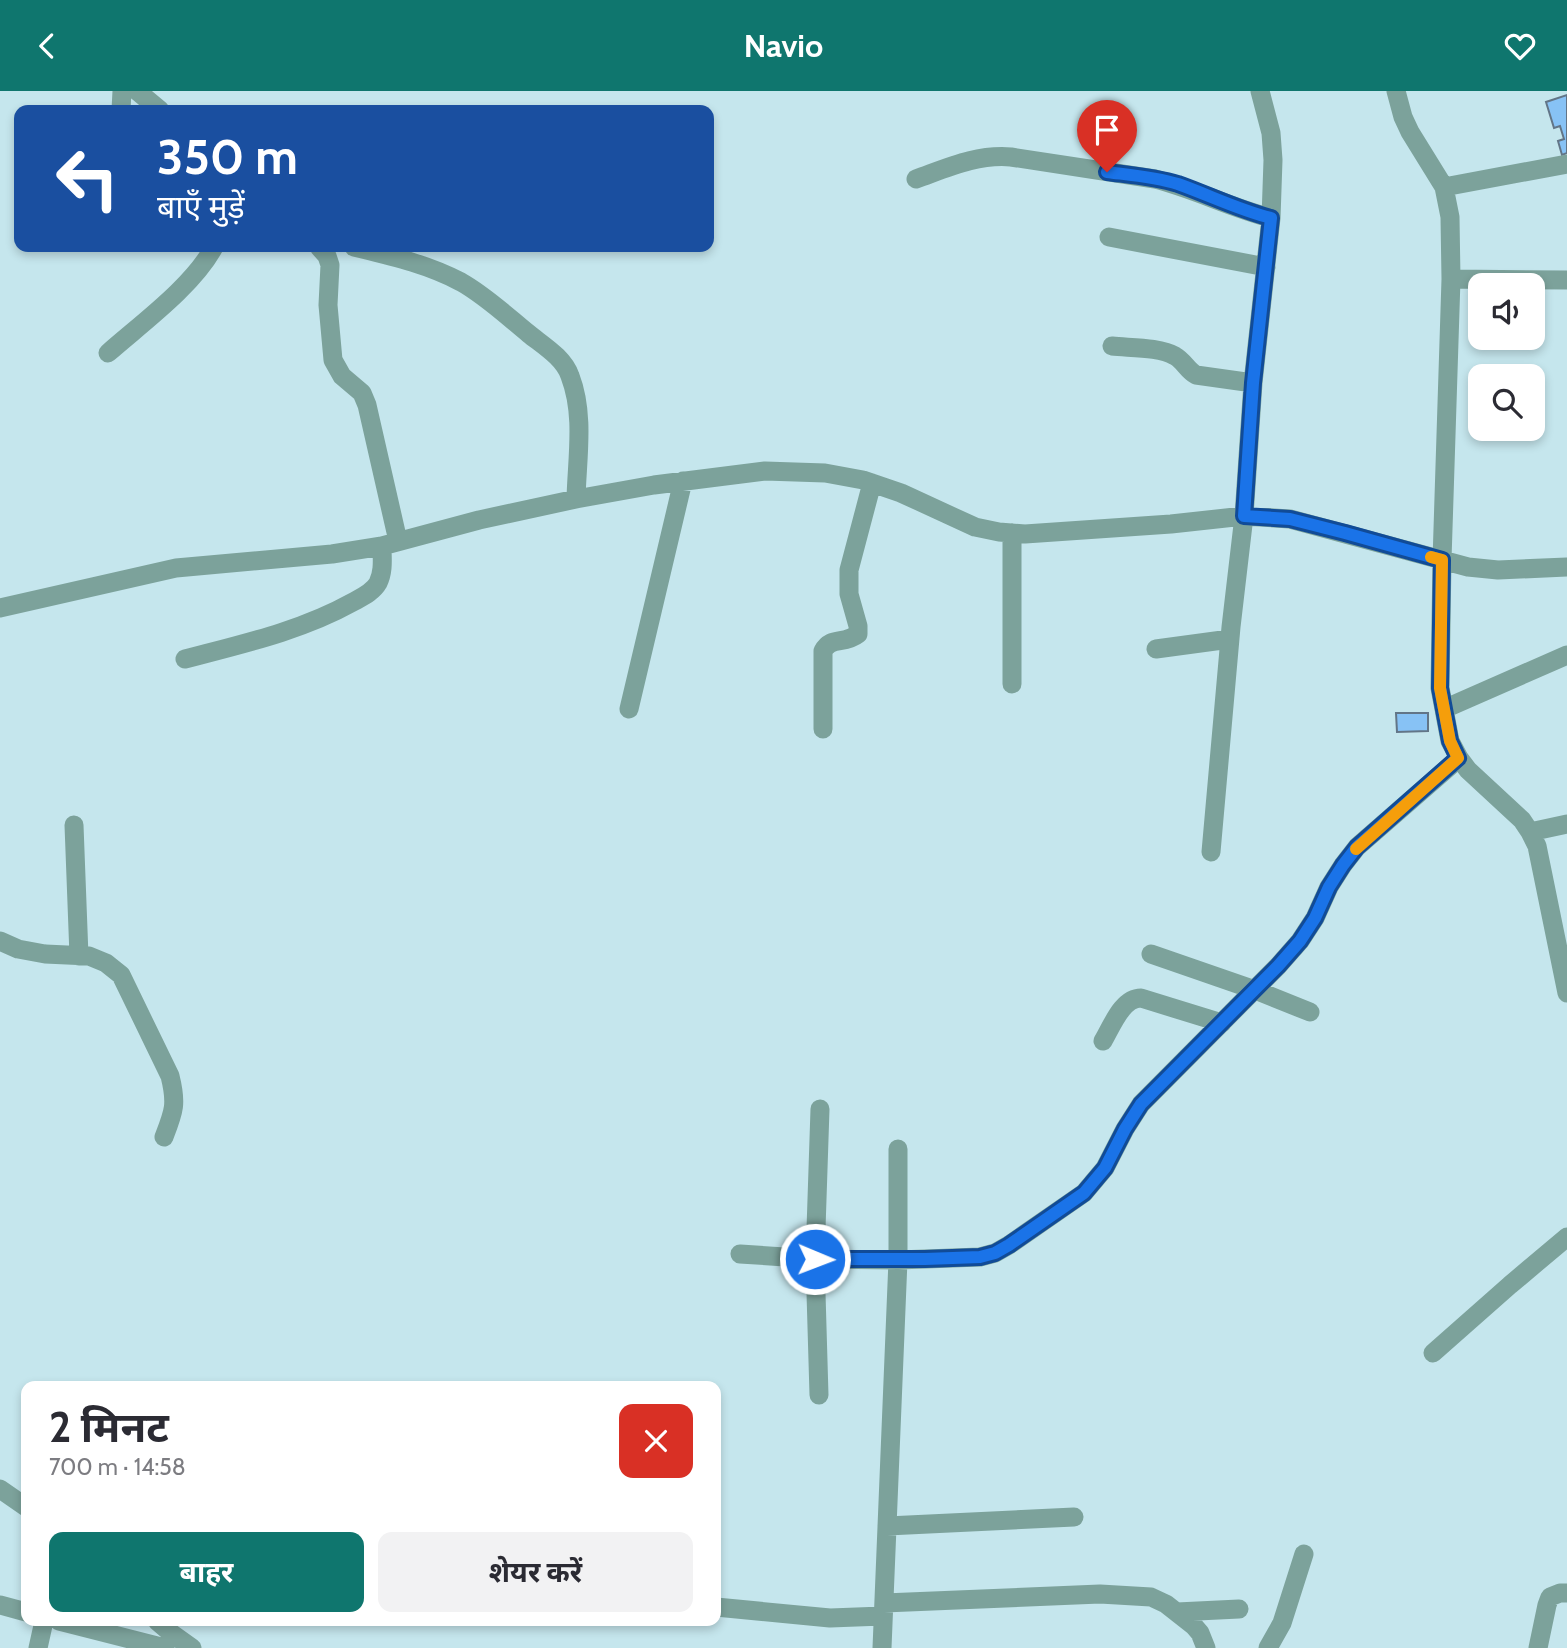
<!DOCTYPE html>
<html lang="hi">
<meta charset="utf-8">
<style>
:root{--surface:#fff;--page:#f2f2f3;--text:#2b2b33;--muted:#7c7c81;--accent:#0f766e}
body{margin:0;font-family:Cabin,"Noto Sans Devanagari",sans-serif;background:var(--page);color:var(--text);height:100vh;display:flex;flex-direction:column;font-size:26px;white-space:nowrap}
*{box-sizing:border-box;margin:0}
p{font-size:23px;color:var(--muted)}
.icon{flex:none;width:38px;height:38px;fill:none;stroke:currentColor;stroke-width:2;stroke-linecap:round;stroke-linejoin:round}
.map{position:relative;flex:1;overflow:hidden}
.panel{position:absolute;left:21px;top:1290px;width:700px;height:245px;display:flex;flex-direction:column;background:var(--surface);border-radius:14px;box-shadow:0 4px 10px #0003}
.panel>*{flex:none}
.banner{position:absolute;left:14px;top:14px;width:700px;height:147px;border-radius:14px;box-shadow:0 4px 10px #0003;background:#1a4fa0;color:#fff;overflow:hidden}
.buttons{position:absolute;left:1468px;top:182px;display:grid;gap:14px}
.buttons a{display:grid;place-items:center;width:77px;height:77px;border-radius:14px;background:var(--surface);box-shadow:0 4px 10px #0003;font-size:35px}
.pin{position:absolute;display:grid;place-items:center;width:60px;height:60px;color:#fff;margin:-72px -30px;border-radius:50% 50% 50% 0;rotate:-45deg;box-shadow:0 0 7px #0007}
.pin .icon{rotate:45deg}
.me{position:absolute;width:77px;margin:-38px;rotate:91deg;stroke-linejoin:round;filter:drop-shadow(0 0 5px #0008)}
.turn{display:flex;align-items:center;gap:24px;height:147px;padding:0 28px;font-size:32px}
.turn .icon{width:91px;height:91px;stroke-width:2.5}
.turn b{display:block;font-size:49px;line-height:60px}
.round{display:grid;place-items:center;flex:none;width:74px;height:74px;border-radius:14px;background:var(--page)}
.summary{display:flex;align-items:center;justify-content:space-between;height:119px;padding:0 28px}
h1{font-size:42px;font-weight:700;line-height:52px}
.cta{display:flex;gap:14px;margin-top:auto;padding:14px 28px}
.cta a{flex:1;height:80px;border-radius:14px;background:var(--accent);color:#fff;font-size:28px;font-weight:700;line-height:80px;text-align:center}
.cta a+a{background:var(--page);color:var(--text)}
header{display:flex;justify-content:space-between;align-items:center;height:91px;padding:0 28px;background:var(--accent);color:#fff;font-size:32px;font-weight:700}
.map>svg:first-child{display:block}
.building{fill:#87c2f5;stroke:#627587;stroke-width:2}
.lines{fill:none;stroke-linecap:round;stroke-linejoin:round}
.minor{stroke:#7ca29b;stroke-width:19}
.route-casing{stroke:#114b97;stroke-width:18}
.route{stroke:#1a73e8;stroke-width:12}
.slow{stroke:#f59e0b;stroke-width:12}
</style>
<header><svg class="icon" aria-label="back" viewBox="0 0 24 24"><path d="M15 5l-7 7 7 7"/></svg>Navio<svg class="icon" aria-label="heart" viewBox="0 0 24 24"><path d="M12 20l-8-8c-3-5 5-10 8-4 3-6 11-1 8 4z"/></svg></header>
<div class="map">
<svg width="1567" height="1557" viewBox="0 0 1567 1557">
<rect width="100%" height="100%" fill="#c5e6ed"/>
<path class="building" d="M1567 4V62L1562 64 1558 50 1564 48 1560 35 1554 37 1546 11Z
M1396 622H1428V640L1397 641Z"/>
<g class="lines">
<path class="minor" d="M137 0 160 19
M1396 0 1403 26 1410 41 1444 96 1450 126 1451 188 1442 469 1440 597 1450 650 1459 667 1468 679 1522 729 1530 741 1537 755 1567 902
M121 19 122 0
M916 88C947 77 977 63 1011 66L1155 88C1195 98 1231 117 1271 127
M1444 96 1567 73
M1109 146 1266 176
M319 156 327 165 330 174 328 214 333 269 342 285 362 302 367 314 398 450
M354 156C391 165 427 173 461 191 486 205 508 226 529 243 544 255 564 267 570 285 585 324 577 367 576 408
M1451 188 1567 189
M1112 255C1130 257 1160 256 1175 265 1184 270 1187 279 1196 284L1253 292
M108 262C142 232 192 196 214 156
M1012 442V593
M0 517 176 477 332 463 382 455 479 429 576 408 654 394 765 380 825 382 863 389 901 402 975 436 999 441 1025 443 1171 433 1244 425 1290 428 1468 476 1498 479 1567 476
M1156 558 1230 548
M185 568C242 553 301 540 353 511 362 506 373 501 378 492 384 480 382 467 382 455
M629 618 683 390
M1444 618 1567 564
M823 638V560C831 545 844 554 858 543V535L849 503V479L872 392
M74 734 79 865
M1530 741 1567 733
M1211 761 1231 536 1244 425 1253 292 1271 127 1273 69 1271 42 1260 0
M0 850 18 858 45 863 89 865 106 872 121 884 170 985C177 1013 174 1020 164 1046
M1151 863 1255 899 1310 921
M1103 950C1112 935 1122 907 1141 907L1222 932
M740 1163 815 1168 898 1169 980 1166 995 1162 1009 1154 1084 1102 1105 1077 1125 1038 1141 1013 1278 875 1300 850 1315 827 1329 796 1343 774 1357 756 1459 667
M1433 1262 1510 1194 1567 1146
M819 1304 815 1168 820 1018
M0 1398 26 1416
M887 1435 1074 1426
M884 1512 1100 1503 1151 1506 1166 1513 1194 1535 1200 1542 1206 1557
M0 1514 26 1521
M716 1516 830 1527 883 1525
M1177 1521 1239 1518
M59 1530 165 1557
M157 1530 171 1542 192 1557
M38 1557 44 1530
M882 1557 898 1169V1058
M1268 1557 1282 1532 1304 1463
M1538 1557 1547 1514 1550 1506 1560 1502H1567"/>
</g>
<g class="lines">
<defs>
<path id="route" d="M815 1168H925L980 1166 995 1162 1009 1154 1084 1102 1105 1077 1125 1038 1141 1013 1278 875 1300 850 1315 827 1329 796 1343 774 1357 756 1458 667 1450 650 1440 597 1442 469 1345 442 1290 428 1244 425 1253 292 1271 127C1239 119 1209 104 1178 93 1155 86 1130 84 1107 81"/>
</defs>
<use href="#route" class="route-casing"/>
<use href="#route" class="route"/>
<path class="slow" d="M1356 758 1458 667 1450 650 1440 597 1442 469 1431 466"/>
</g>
</svg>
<div class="buttons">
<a><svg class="icon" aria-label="sound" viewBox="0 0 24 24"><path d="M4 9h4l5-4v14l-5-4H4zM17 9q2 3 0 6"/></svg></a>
<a><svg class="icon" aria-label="search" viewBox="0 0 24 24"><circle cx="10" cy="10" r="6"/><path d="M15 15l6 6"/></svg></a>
</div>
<div class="pin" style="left:1107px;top:81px;background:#d93025"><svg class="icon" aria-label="arrive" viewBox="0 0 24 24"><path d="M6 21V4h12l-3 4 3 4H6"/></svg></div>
<svg class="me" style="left:815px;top:1168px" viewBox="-20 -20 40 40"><circle r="17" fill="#1a73e8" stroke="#fff" stroke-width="3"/><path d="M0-11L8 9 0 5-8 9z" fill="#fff"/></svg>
<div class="banner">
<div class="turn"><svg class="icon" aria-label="left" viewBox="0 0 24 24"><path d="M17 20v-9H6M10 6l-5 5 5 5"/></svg><div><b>350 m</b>बाएँ मुड़ें</div></div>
</div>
<section class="panel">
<div class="summary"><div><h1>2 मिनट</h1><p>700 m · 14:58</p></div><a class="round" style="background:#d93025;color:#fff"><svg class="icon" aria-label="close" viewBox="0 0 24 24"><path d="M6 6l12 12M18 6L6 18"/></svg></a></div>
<div class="cta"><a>बाहर</a><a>शेयर करें</a></div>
</section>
</div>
